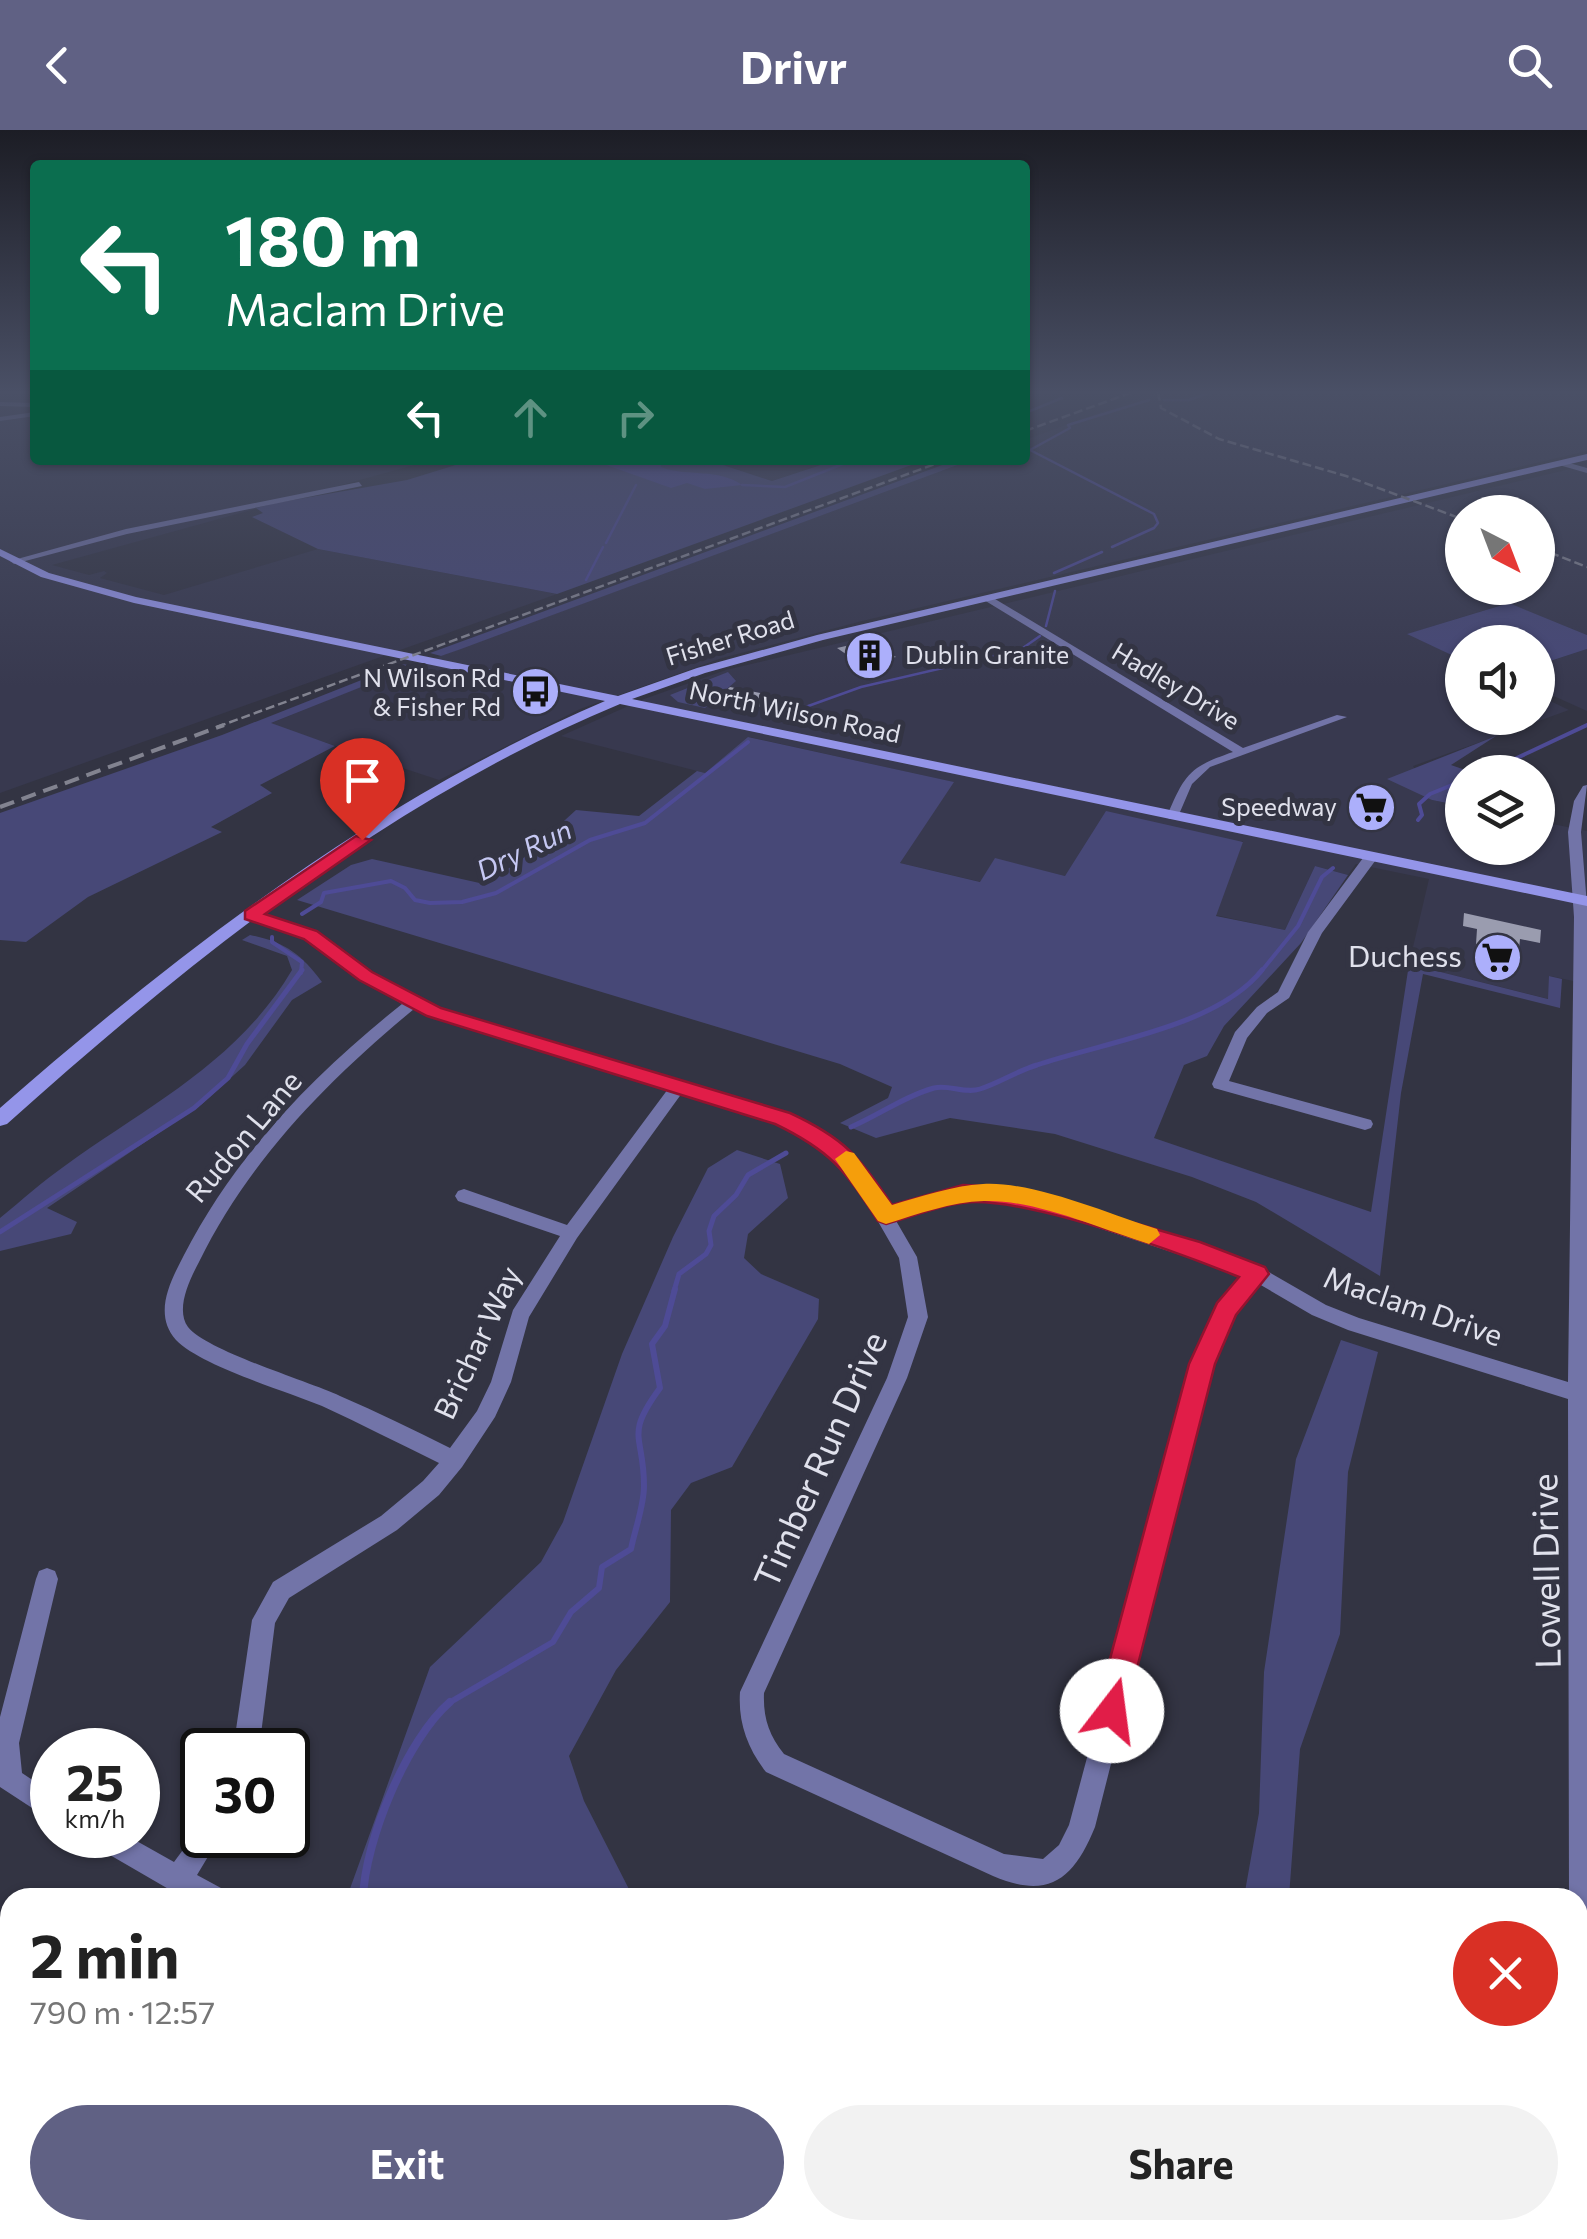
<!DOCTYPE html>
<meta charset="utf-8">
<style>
:root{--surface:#fff;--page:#f2f2f2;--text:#222;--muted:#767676;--accent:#606184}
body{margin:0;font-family:Commissioner,sans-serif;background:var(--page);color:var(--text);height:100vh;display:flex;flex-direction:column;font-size:38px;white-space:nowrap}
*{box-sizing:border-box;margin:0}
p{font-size:32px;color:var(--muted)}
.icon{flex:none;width:55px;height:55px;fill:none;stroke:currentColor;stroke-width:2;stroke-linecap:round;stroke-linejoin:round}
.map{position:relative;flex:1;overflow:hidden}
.details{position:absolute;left:0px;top:1758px;width:1588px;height:352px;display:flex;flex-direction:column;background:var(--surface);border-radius:30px 30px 0 0;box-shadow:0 2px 8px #0004}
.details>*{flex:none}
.banner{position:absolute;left:30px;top:30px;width:1000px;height:305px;border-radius:10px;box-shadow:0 2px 8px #0004;background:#0b6e4f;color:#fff;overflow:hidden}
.needle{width:65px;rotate:138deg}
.buttons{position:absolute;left:1445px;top:365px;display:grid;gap:20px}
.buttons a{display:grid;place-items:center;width:110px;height:110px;border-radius:50%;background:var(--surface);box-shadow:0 2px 8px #0004;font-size:50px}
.speed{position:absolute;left:30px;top:1598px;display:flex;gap:20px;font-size:50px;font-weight:700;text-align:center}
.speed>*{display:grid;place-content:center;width:130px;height:130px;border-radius:50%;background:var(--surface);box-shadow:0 2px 8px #0004;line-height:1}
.speed small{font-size:25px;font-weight:400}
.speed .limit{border:5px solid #111;border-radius:15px;background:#fff;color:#111}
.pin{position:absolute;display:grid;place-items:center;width:85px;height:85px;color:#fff;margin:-102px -42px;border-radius:50% 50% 50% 0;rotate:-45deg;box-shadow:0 0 10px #0007}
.pin .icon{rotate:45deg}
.me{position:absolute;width:110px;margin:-55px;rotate:15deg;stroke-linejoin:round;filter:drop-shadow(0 0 8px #0008)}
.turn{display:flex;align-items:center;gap:35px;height:210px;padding:0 30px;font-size:45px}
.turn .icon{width:130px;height:130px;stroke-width:2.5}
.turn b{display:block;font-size:70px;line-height:85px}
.lanes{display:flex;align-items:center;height:95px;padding:0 30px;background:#0003;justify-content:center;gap:50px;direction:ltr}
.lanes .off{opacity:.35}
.round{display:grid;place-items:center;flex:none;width:105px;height:105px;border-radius:52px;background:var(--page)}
.overview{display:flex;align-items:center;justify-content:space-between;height:170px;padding:0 30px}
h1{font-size:60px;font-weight:700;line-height:75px}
.primary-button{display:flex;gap:20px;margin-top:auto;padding:20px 30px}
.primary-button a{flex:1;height:115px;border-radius:60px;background:var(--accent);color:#fff;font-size:40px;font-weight:700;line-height:115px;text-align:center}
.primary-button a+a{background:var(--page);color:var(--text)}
header{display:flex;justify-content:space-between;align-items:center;height:130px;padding:0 30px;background:var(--accent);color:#fff;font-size:45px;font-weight:700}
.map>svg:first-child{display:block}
.built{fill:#38394f;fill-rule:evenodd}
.green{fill:#474877}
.water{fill:#4e4b96}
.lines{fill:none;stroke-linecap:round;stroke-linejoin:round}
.stream-far4{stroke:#4e4b96;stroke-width:2.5}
.stream-far3{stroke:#4e4b96;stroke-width:4}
.stream-far2{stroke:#4e4b96;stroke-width:5}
.stream-far1{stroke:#4e4b96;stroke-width:6}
.stream{stroke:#4e4b96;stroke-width:8}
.building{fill:#9a9caf}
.street{fill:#7274a8;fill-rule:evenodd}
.secondary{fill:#9495e9;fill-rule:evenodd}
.rail-far1{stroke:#828390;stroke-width:2.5;stroke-dasharray:9 4;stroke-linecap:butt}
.rail{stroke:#828390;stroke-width:4;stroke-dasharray:15 8;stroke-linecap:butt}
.route{fill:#e11d48;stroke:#92132f;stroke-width:2.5}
.slow{fill:#f59e0b}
.labels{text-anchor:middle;stroke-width:10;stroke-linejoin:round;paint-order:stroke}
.far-street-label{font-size:25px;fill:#e0e1ec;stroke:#333443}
.far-poi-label{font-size:25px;fill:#e0e1ec;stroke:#333443;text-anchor:end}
.far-water-label{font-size:28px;font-style:italic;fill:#c6c8f3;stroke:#333443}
.poi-label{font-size:30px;fill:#e0e1ec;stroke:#333443;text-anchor:end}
.street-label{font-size:30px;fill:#e0e1ec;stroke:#333443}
.near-street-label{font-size:35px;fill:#e0e1ec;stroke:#333443}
</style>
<header><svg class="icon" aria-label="back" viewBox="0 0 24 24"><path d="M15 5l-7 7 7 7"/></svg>Drivr<svg class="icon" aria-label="search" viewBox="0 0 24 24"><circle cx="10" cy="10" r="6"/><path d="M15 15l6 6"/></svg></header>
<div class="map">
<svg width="1587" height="2109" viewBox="0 0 1587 2109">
<rect width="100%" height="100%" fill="#333443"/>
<path class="built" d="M1156 262H1587V321L862 491 722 528 580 579 439 650 269 594 389 545 971 330H1025V310Z
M35 285V330H432L52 435 89 445 104 441 107 443 100 448 164 465 318 419 557 464 0 663V290Z
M708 330H836L772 351Z
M1587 335V505L1508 473 1408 504 1462 530V588H1538V565L1569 580 1413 636 1432 670 1462 676V718H1538V691L1587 701V854L1550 846 1549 869 1409 834 1429 749 1356 734 1348 745 1315 736 1285 800 1215 785 1243 711 1065 746 995 729 981 752 900 733 953 652 749 607 705 643 561 606 644 569 726 540ZM1462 382H1538V458H1462Z
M1587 519V581L1538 559V535Z"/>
<path class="green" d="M472 330H708L772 351 836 330H925L557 464 318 419 252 387 263 383 256 378 276 373 407 350Z
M956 330H971L461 519 441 526 430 523Z
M1509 473 1587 505V519L1538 535V512H1462V530L1407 504Z
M402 534 414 536 271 593 335 616 260 655 272 663 211 697 222 702 88 767 26 812 0 810V683L222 605Z
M728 542 736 551 705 578 678 572 670 565Z
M1496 606 1451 635 1471 642H1462V676L1432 670 1387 649Z
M748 607 954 652 900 733 980 752 995 728 1065 746 1106 681 1243 712 1216 786 1285 800 1315 736 1348 745 1301 813 1224 896 1207 926 1184 935 1154 1008 1371 1082 1409 834 1548 869 1549 846 1562 849 1560 878 1423 844 1401 963 1380 1146 1256 1072 1192 1047 1055 1004 950 988 876 1008 840 993 888 968 892 957 840 934 297 770 351 735 372 729 484 754 520 731 576 680 639 686 697 641 705 643Z
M250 805C285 812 301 824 322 852L292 870 245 935 202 974 47 1078 77 1092 71 1104 0 1121V1088C22 1070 43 1051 66 1035 149 975 238 932 292 840L287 826 242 810Z
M737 1020 780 1034 788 1068 748 1104 744 1128 761 1144 819 1169 818 1189 732 1337 691 1353 671 1380 670 1472 616 1540 569 1626 584 1671 633 1767H347L430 1537 541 1432 563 1392 622 1224 673 1107 708 1038Z
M1341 1210 1378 1222 1348 1342 1340 1504 1300 1619 1289 1767H1244L1259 1683 1264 1542 1296 1329Z
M0 1923 10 1929V2100H47L42 2109H0Z
M236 2100H1558L1554 2109H241Z"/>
<path class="water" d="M660 330 661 337C687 347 719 338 742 355L705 359 687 353 671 358 595 331Z"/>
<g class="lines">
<path class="stream-far4" d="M1164 270H1189L1212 262
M1025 283 1062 268
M742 355 785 357 853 330
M606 413 636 355
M1112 417 1154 398 1158 393 1154 384 1030 320 1070 298 1068 295 1149 270
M1054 443 1102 422
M586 450 603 417
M1046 496 1055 461
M775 588 861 557 1020 520 1040 506
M1582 597 1587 595"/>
<path class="stream-far3" d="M1487 642 1587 595
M1418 690 1422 685 1419 674 1430 664 1462 651
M302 784 321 772 324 763 391 751 405 758 415 770 430 773 462 772 496 763 590 710 645 693 748 612
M272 807V812L302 832 301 843
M1260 843 1298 796 1322 747 1333 738"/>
<path class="stream-far2" d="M851 997C879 985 905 966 934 958 948 954 965 964 980 959 999 953 1017 941 1037 935 1104 912 1217 897 1262 840
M0 1102 194 978 228 948 247 914 302 840
M674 1161 679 1144 706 1124 711 1115 709 1101 714 1086 736 1065 748 1045 786 1023"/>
<path class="stream-far1" d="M447 1574 553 1512 571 1482 599 1458 602 1437 631 1419C635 1399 644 1376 644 1356 644 1304 624 1307 660 1258L652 1214 665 1196 675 1159"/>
<path class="stream" d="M363 1768C365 1710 407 1609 450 1572
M380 2100 382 2109"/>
</g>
<path class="building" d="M872 510 896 527 862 535 837 518Z
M730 557 771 565 755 581 714 572Z
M1464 783 1541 800 1540 813 1520 809 1517 839 1475 829 1477 799 1463 796Z"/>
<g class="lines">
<path class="street" d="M0 272 35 273V277L0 276Z
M35 282V286L0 291V287Z
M1562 331 1587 338V343L1559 335Z
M359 352 362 356 127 404 14 434 10 431 126 399Z
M984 466H990L1243 618 1337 585 1347 587 1210 637 1192 654 1177 689H1169L1167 686C1185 644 1189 637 1233 622L984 470Z
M1587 655 1581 702 1587 775V2109H1559L1562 2100H1578V1768H1569L1568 1269 1348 1200 1312 1185 1259 1154 1234 1184 1212 1235 1095 1697C1074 1749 1049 1770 993 1746L766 1642C747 1618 738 1592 740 1562L887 1248 908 1187 899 1128 849 1041 818 1012 776 993 682 963 577 1108 529 1187 511 1252 495 1287 462 1337 439 1365 397 1400 289 1468 275 1493 259 1620H233L252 1490 273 1452 381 1386 423 1351 439 1333C400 1314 361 1294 322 1276 286 1261 201 1236 176 1210 153 1184 170 1152 184 1125 236 1024 314 944 402 874L361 849 305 808 246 788V782H256L315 802 371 843 417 870 788 985C846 1011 856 1024 888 1078L963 1058 987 1056 1033 1063 1255 1134 1326 1175 1359 1188 1568 1252 1574 787 1568 702 1574 671 1583 656ZM414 879 668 959 567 1095 464 1059 458 1061 455 1066 458 1071 560 1106 513 1180 491 1252 477 1281 450 1318C414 1300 377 1282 340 1266 308 1251 207 1221 188 1197 175 1179 190 1149 199 1132 249 1030 328 950 414 879ZM987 1068 1032 1076 1244 1146 1219 1175 1192 1235 1069 1695 1059 1715 1043 1729 1004 1724 784 1624C769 1605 763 1588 764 1563L907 1248 928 1187 917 1127 895 1089 963 1070Z
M1371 723 1378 727 1322 803 1289 868 1267 883 1247 908 1229 951 1371 990 1373 994 1371 998 1365 1000 1214 958 1212 954 1235 902 1257 877 1278 862 1308 802 1366 724Z
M47 1438 55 1441 58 1449 19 1613 22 1643 52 1663V1691L0 1657V1587L36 1449 39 1441Z
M202 1694V1705H221L197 1745 221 1758 224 1768H184L91 1714 87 1705H126L174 1732Z"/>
<path class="secondary" d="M1587 324V330L823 510 705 543 632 569 1587 766V776L620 574C389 670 191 829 7 994L0 996V978C183 818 380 667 605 571L134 473 41 447 0 426V419L49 443 136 467 618 566 697 538 817 505Z"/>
<path class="rail-far1" d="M1158 262 1161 278 1219 309 1346 346 1462 389
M1025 301 1133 262
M1538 418 1587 437
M217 597 946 330"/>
<path class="rail" d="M0 677 224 595"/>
</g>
<linearGradient id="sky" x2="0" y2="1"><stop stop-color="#1c1d25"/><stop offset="0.47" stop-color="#4a5066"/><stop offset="1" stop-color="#4a5066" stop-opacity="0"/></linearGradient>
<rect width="1587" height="557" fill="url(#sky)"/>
<path class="route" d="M356 706 371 710 265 784 317 801 372 842 441 878 790 983C844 1008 859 1026 892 1075L963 1055 1010 1057 1200 1112 1265 1137 1269 1144 1236 1185 1215 1234 1123 1593 1112 1597 1100 1593 1096 1581 1189 1234 1217 1173 1239 1147C1180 1123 1020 1064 962 1073 937 1076 911 1087 886 1094L878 1091C845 1040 831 1021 775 994L427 886 359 850 304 809 245 789V781Z"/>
<path class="slow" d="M846 1021 854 1023 892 1075C922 1066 952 1056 983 1054 1034 1051 1108 1084 1157 1099L1160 1105 1149 1114C1101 1099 1034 1069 984 1071 951 1072 918 1084 886 1094L878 1091 835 1029Z"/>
<defs>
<symbol id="building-disc" viewBox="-11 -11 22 22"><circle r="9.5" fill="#acaffb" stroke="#333443"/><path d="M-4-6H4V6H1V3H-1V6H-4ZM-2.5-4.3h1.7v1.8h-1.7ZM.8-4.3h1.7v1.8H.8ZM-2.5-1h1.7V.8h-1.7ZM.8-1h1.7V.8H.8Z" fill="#111"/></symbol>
<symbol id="bus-disc" viewBox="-11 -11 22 22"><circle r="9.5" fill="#acaffb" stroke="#333443"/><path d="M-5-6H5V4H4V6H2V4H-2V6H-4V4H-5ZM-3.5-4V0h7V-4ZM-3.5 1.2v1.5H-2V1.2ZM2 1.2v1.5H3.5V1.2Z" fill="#111"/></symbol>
<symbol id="supermarket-disc" viewBox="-11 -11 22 22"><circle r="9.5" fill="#acaffb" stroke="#333443"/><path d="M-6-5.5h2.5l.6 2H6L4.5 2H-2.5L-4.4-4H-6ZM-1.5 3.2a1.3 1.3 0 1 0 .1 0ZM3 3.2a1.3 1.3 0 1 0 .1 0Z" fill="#111"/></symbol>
</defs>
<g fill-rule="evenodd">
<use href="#building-disc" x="842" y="498" width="55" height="55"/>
<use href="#bus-disc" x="508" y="534" width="55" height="55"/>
<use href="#supermarket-disc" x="1344" y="650" width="55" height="55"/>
<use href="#supermarket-disc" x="1470" y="800" width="55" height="55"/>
</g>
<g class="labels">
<g class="far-street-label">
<text transform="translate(730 508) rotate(-17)" y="9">Fisher Road</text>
<text transform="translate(1176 556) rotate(31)" y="9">Hadley Drive</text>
<text transform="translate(795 582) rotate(12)" y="9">North Wilson Road</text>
</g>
<g class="far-poi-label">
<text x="905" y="534" text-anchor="start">Dublin Granite</text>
<text x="501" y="557">N Wilson Rd<tspan x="501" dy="29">&amp; Fisher Rd</tspan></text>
<text x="1337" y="686">Speedway</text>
</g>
<g class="far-water-label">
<text transform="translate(524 720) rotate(-26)" y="10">Dry Run</text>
</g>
<g class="poi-label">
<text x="1462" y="837">Duchess</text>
</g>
<g class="street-label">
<text transform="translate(244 1007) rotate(-50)" y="10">Rudon Lane</text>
<text transform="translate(1413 1177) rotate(19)" y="10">Maclam Drive</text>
<text transform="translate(478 1213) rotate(-65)" y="10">Brichar Way</text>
</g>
<g class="near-street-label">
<text transform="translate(821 1330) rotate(-66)" y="12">Timber Run Drive</text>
<text transform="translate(1547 1441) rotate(-91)" y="12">Lowell Drive</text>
</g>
</g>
</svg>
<div class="buttons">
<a><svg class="needle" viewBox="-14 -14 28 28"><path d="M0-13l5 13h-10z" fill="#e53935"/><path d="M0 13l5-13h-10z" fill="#767676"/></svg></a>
<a><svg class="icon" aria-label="sound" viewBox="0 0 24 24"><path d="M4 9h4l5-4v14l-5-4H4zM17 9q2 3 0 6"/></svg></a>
<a><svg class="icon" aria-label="layers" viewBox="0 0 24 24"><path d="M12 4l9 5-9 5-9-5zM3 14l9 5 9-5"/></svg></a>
</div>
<div class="speed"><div>25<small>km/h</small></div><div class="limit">30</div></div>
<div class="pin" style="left:362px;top:710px;background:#d93025"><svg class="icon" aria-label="arrive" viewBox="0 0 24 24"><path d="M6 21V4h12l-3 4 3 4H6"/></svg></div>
<svg class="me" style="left:1112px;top:1581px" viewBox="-20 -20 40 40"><circle r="19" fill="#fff"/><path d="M0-13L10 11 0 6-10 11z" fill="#e11d48"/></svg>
<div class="banner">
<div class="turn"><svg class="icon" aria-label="left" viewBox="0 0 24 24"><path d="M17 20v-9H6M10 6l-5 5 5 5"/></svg><div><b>180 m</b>Maclam Drive</div></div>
<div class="lanes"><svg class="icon" aria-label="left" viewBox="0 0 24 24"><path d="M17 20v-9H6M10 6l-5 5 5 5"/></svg><svg class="icon off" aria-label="ahead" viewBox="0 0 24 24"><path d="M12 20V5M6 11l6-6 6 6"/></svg><svg class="icon off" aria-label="right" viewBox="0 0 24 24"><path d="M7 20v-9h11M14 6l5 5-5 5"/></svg></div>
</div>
<section class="details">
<div class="overview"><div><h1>2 min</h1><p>790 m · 12:57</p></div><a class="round" style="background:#d93025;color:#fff"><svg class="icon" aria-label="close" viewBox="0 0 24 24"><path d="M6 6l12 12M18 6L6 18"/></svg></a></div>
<div class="primary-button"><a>Exit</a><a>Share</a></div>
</section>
</div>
